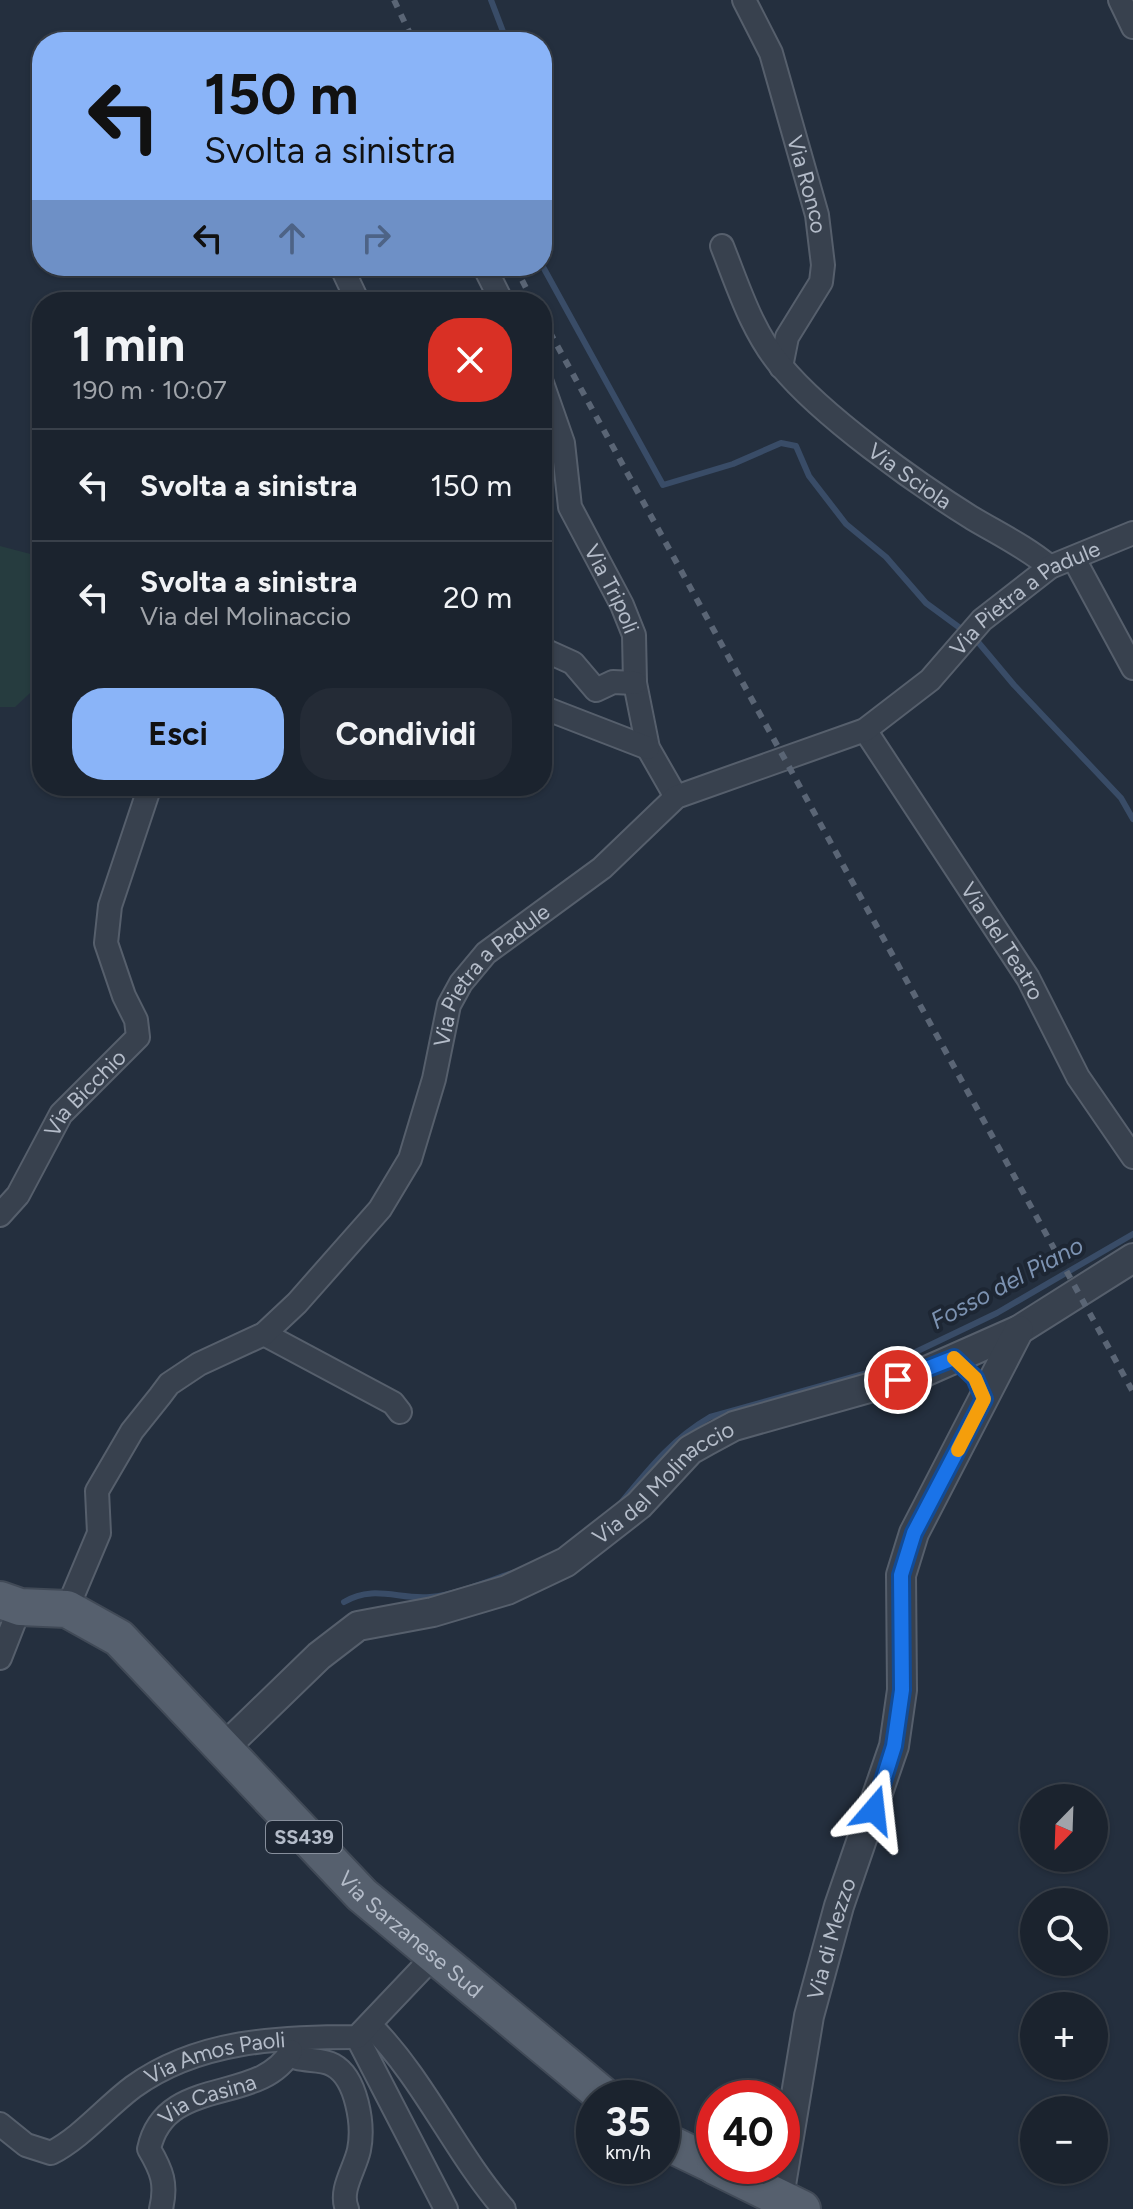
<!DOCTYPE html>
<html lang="it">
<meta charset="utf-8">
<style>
:root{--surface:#1b232e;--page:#242b36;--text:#f1f3f6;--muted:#a0a4aa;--line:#39404a;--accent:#8ab4f8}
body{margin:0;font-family:Figtree,sans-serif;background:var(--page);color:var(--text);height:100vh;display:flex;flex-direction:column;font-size:30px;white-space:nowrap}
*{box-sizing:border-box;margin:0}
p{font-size:26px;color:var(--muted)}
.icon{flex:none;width:44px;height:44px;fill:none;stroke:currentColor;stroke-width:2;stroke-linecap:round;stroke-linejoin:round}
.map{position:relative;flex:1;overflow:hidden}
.side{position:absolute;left:32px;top:292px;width:520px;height:504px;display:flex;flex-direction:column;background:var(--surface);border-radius:32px;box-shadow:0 2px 6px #0004,0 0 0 2px var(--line)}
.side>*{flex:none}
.hud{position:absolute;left:32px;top:32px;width:520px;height:244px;border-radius:32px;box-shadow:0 2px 6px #0004,0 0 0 2px var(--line);background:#8ab4f8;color:#111;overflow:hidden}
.needle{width:52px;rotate:203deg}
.fabs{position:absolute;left:1020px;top:1784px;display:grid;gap:16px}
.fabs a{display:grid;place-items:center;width:88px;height:88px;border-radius:50%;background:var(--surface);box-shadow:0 2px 6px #0004,0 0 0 2px var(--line);font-size:40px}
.speed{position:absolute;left:576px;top:2080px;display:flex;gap:16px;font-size:40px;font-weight:700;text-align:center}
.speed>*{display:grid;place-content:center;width:104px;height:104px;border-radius:50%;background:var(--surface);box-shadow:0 2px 6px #0004,0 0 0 2px var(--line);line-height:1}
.speed small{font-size:20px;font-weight:400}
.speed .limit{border:12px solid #d22;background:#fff;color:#111}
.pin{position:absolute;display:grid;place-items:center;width:68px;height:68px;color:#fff;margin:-34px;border:4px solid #fff;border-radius:50%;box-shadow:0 2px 8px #0007}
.me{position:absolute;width:88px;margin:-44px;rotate:17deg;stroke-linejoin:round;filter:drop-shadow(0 0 6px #0008)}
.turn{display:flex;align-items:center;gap:28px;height:168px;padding:0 40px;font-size:36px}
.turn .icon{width:104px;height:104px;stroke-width:2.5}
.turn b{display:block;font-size:56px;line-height:68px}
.lanes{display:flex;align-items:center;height:76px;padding:0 40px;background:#0003;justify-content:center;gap:40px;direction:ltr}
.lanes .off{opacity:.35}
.round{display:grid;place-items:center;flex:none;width:84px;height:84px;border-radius:32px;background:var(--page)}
.summary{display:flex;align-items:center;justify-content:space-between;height:136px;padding:0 40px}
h1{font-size:48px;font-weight:700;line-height:60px}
.primary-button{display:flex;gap:16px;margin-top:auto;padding:16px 40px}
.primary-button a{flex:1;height:92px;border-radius:32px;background:var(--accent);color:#111;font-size:32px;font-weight:700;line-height:92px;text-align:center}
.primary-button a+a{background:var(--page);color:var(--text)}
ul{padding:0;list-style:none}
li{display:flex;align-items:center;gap:24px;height:112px;padding:0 40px;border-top:2px solid var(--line)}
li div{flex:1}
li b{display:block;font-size:30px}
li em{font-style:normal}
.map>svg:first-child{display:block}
.green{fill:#263c3f}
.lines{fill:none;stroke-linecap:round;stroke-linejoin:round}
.stream{stroke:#394c67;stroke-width:6}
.minor-casing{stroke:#565f6c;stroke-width:26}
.tertiary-casing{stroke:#565f6c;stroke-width:32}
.primary-casing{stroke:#414a57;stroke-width:40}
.minor{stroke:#38414e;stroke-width:22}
.tertiary{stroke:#38414e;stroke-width:28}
.primary{stroke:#56606e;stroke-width:36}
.rail{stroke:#5a6575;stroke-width:6;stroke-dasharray:8 8;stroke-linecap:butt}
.route-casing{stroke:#114b97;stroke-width:20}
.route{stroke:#1a73e8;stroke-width:14}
.slow{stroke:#f59e0b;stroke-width:14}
.labels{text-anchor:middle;stroke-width:8;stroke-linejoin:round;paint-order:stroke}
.shield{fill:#1d2633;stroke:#878f9c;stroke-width:2}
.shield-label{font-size:20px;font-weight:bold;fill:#b4bcc9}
.street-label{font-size:22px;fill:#b4bcc9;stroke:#1d2633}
.water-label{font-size:24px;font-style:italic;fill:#7c92b1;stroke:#1d2633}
</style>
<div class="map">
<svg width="1133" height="2209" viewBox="0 0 1133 2209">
<rect width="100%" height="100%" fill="#242f3e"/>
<path class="green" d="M0 546 42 557V682L15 707H0Z"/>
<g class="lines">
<path class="stream" d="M491 0 507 42
M542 265 663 485 733 464 781 443 796 446 809 476 846 524 886 557 926 603 960 628
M978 642 1014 685 1121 798 1133 819
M620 1504C648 1470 672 1439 710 1417L878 1370 997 1313 1133 1234
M344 1602C374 1584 399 1600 430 1597 458 1594 488 1581 515 1572"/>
<defs>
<g id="minor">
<path id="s1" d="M744 0 771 53 817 215 823 265 821 282 787 337 781 367"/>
<path d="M1120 0 1133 27"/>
<path id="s2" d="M722 246C738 286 752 332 781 366 822 416 916 483 972 518 999 534 1026 547 1050 567"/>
<path d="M341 266 358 302"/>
<path d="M484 266 502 302"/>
<path id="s3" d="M542 383 563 443 570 507 622 605 634 635 635 683 648 748 676 797"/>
<path d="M1074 559 1133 668"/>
<path d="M542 649 573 663 596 690 613 682 635 683"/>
<path d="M542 707 648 748"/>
<path id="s4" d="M865 730 1028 978 1078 1077 1133 1157"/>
<path id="s5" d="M0 1215 18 1195 61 1114 138 1037 136 1020 124 996 106 943 110 906 150 786"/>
<path d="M264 1334 393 1403 400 1412"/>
<path id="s6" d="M67 1609 99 1533 97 1491 132 1431 160 1396 169 1384 199 1364 264 1334 297 1303 380 1209 410 1159 434 1079 449 1005 461 983 486 953 602 868 676 797 865 730 930 680 982 620 1050 567 1133 533"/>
<path d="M0 1658 20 1607"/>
<path d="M370 2025C424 2079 454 2151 504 2209"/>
<path d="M357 2037 446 2209"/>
<path d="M295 2039 291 2051 297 2058C308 2061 323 2059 333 2065 357 2078 364 2125 359 2150 355 2169 339 2190 347 2209"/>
<path id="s7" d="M0 2124 26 2145 51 2153C82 2137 105 2108 133 2087 198 2040 279 2037 357 2037L433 1957"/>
<path id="s8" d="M161 2209C167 2184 162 2171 149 2149 165 2074 260 2106 291 2051"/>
</g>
<g id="tertiary">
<path id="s9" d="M223 1749 319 1656 358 1626 433 1612 507 1590 566 1562 639 1505 690 1450 706 1441 734 1426 922 1373 1019 1330 1133 1258"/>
<path id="s10" d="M779 2197 809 2016 839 1906 894 1746 902 1690 901 1575 914 1533 1019 1330"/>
</g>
<g id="primary">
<path id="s11" d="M0 1600 20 1607 67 1609 119 1638 362 1895 606 2098"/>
<path d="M662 2140 714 2165"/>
<path d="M715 2166 802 2209"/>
</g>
</defs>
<use href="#minor" class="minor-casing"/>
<use href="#tertiary" class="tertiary-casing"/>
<use href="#primary" class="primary-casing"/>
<use href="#minor" class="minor"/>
<use href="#tertiary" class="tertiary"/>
<use href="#primary" class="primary"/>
<path class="rail" d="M394 0 414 42
M515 266 533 302
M542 318 1133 1392"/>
</g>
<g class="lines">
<defs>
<path id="route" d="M874 1810 894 1746 902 1690 901 1575 914 1533 984 1399 975 1378 954 1358 898 1380"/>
</defs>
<use href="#route" class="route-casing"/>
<use href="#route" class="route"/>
<path class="slow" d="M954 1358 975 1378 984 1399 958 1450"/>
</g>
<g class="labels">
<rect class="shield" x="266" y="1821" width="76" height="32" rx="6"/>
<g class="shield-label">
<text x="304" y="1844">SS439</text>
</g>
<g class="street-label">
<text dy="8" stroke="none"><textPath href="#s1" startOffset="196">Via Ronco</textPath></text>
<text dy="8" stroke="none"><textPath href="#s2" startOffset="304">Via Sciola</textPath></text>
<text dy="8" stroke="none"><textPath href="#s3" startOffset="220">Via Tripoli</textPath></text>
<text dy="8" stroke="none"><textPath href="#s6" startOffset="1470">Via Pietra a Padule</textPath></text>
<text dy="8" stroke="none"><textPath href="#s4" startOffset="252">Via del Teatro</textPath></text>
<text dy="8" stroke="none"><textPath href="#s6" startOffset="798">Via Pietra a Padule</textPath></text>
<text dy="8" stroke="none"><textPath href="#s5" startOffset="150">Via Bicchio</textPath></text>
<text dy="8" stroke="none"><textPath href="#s9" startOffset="528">Via del Molinaccio</textPath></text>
<text dy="8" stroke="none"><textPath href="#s11" startOffset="544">Via Sarzanese Sud</textPath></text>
<text dy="8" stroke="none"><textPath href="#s10" startOffset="264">Via di Mezzo</textPath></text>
<text dy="8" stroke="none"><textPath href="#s7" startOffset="254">Via Amos Paoli</textPath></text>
<text dy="8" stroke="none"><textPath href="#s8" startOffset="146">Via Casina</textPath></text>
</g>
<g class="water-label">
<text transform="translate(1007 1283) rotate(-28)" y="8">Fosso del Piano</text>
</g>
</g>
</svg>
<div class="fabs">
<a><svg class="needle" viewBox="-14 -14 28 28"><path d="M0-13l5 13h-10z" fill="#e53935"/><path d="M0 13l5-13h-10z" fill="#a0a4aa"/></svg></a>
<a><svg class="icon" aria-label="search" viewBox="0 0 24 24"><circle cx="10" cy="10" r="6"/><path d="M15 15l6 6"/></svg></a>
<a>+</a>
<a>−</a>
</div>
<div class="speed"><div>35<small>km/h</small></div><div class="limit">40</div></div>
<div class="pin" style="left:898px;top:1380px;background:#d93025"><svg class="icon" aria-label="arrive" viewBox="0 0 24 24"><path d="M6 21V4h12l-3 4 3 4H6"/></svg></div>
<svg class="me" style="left:874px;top:1810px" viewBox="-20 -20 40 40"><path d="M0-17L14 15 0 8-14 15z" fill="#1a73e8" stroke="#fff" stroke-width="4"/></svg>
<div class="hud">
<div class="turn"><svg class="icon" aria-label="left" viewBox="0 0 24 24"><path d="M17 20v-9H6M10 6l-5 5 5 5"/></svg><div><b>150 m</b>Svolta a sinistra</div></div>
<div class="lanes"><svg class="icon" aria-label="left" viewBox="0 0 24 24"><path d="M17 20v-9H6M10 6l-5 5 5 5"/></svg><svg class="icon off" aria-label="ahead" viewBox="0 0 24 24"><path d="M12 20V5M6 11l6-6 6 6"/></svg><svg class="icon off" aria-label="right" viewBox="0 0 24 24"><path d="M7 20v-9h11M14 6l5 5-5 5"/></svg></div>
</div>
<section class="side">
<div class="summary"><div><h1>1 min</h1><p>190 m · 10:07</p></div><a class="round" style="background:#d93025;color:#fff"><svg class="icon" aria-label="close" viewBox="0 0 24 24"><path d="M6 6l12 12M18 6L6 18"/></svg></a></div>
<ul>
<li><svg class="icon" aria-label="left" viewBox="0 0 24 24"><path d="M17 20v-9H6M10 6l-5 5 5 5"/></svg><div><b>Svolta a sinistra</b></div><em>150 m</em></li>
<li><svg class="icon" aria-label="left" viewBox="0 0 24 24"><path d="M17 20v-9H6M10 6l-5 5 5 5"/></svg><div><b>Svolta a sinistra</b><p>Via del Molinaccio</p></div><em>20 m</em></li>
</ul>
<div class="primary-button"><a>Esci</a><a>Condividi</a></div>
</section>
</div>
